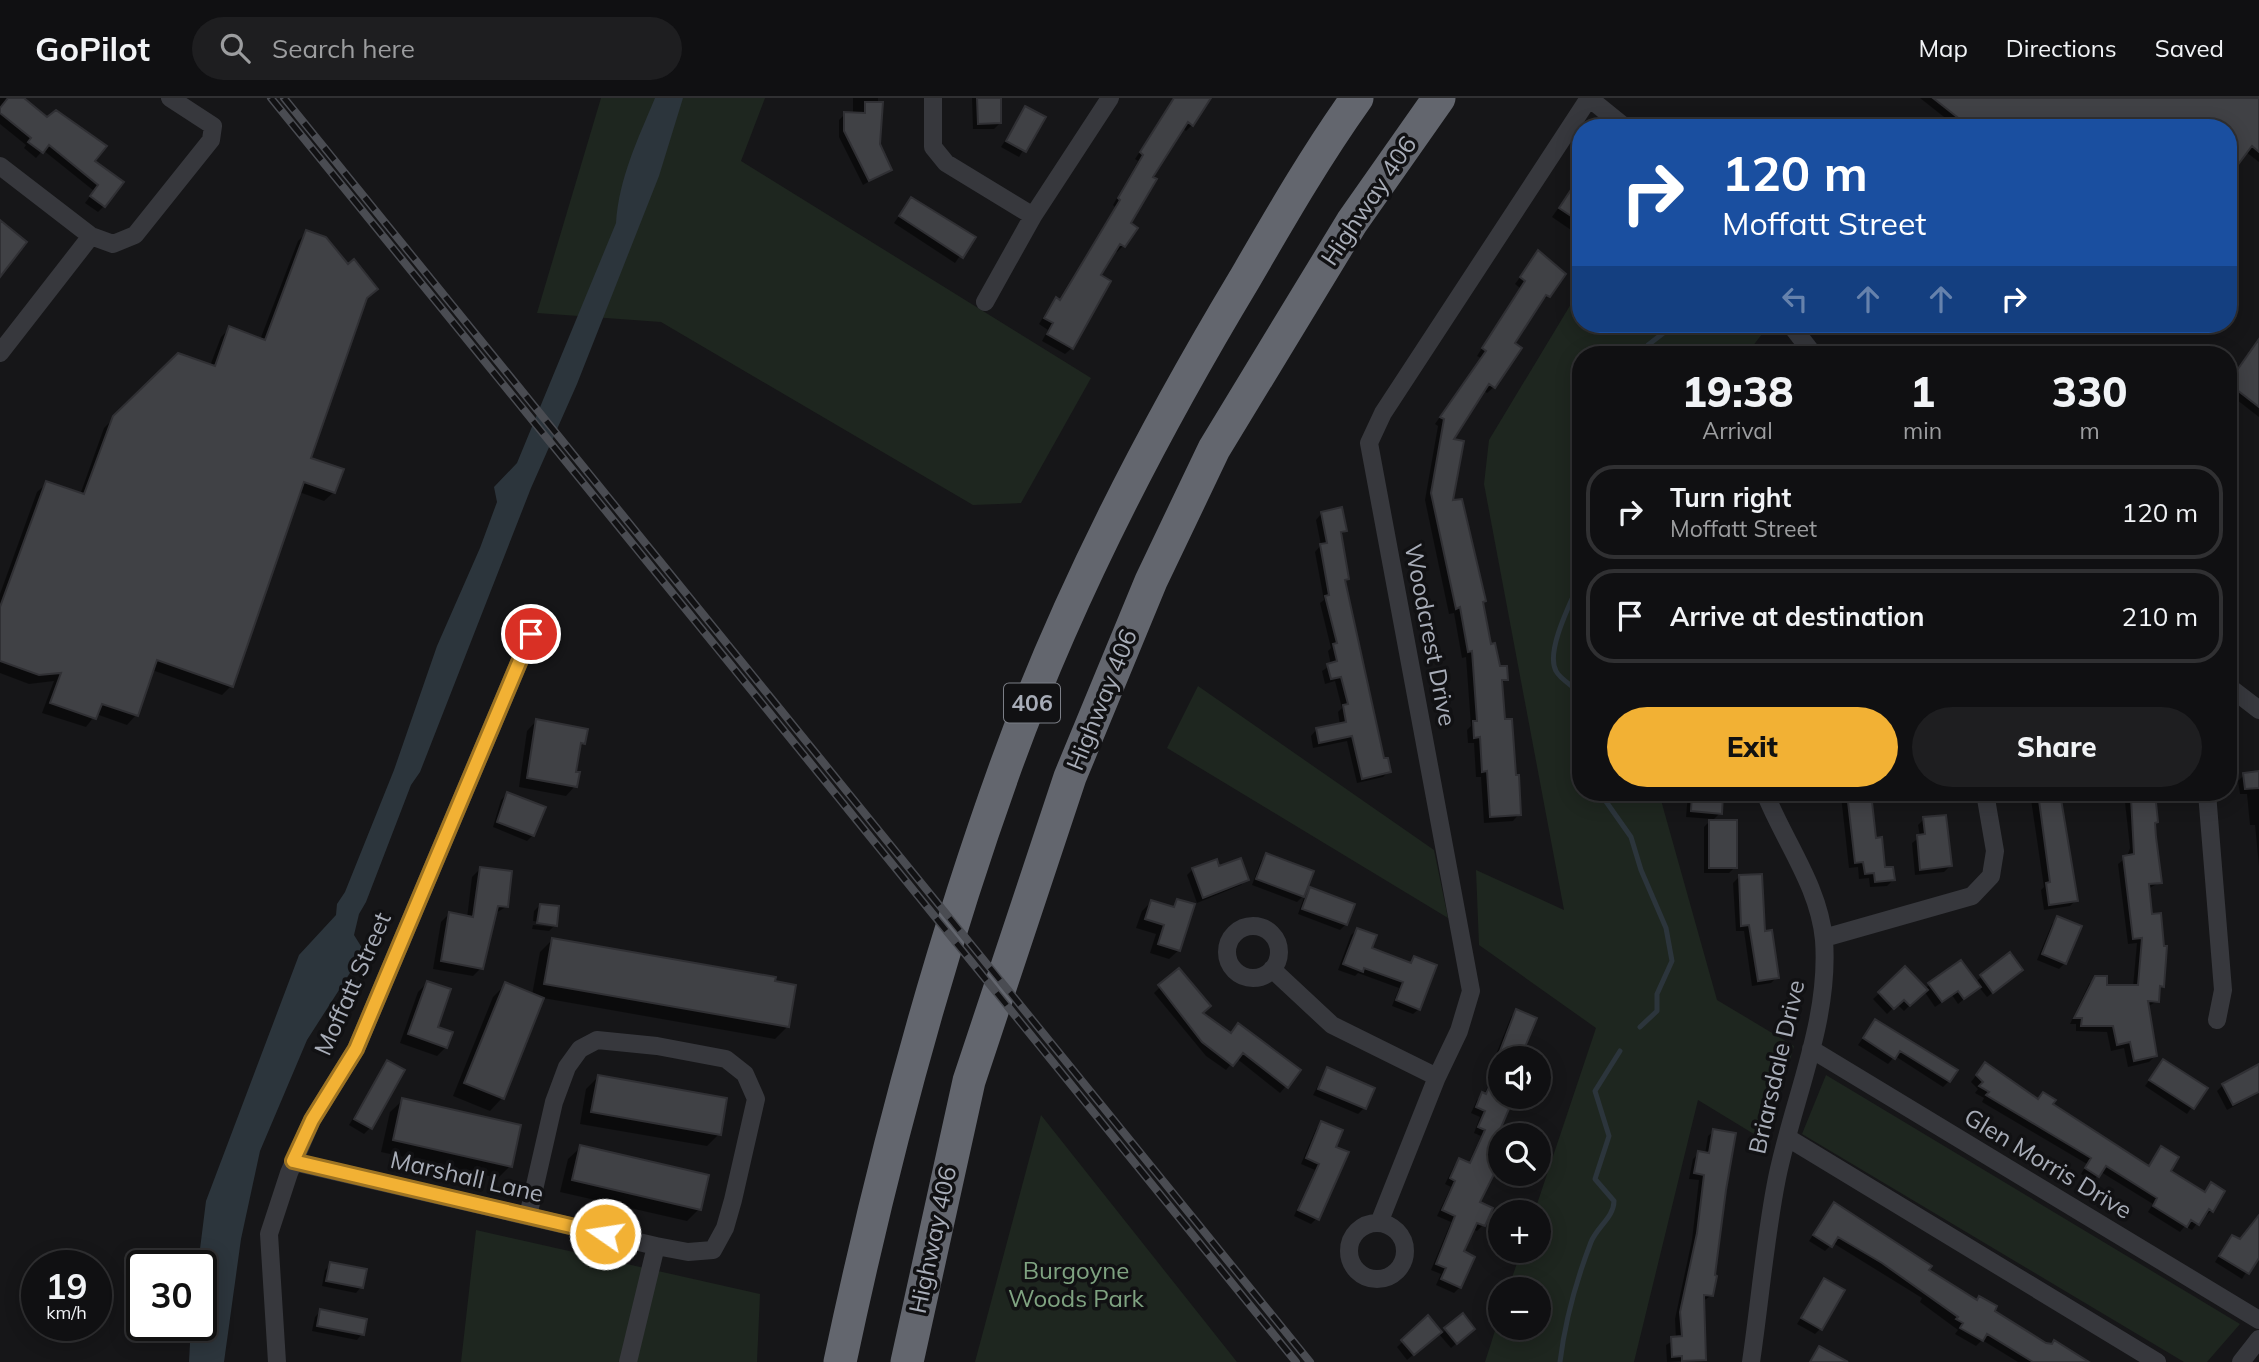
<!DOCTYPE html>
<meta charset="utf-8">
<style>
:root{--surface:#101012;--page:#1e1e20;--text:#f1f3f6;--muted:#9c9d9f;--line:#303032;--accent:#f2b134}
body{margin:0;font-family:Mulish,sans-serif;background:var(--page);color:var(--text);height:100vh;display:flex;flex-direction:column;font-size:26px;white-space:nowrap}
*{box-sizing:border-box;margin:0}
p{font-size:23px;color:var(--muted)}
.icon{flex:none;width:38px;height:38px;fill:none;stroke:currentColor;stroke-width:2;stroke-linecap:round;stroke-linejoin:round}
.map{position:relative;flex:1;overflow:hidden}
.drawer{position:absolute;left:1572px;top:248px;width:665px;height:455px;display:flex;flex-direction:column;background:var(--surface);border-radius:28px;box-shadow:0 4px 18px #0003,0 0 0 2px var(--line)}
.drawer>*{flex:none}
.top-card{position:absolute;left:1572px;top:21px;width:665px;height:214px;border-radius:28px;box-shadow:0 4px 18px #0003,0 0 0 2px var(--line);background:#1a4fa0;color:#fff;overflow:hidden}
.controls{position:absolute;left:1488px;top:948px;display:grid;gap:14px}
.controls a{display:grid;place-items:center;width:63px;height:63px;border-radius:50%;background:var(--surface);box-shadow:0 4px 18px #0003,0 0 0 2px var(--line);font-size:35px}
.speed{position:absolute;left:21px;top:1152px;display:flex;gap:14px;font-size:35px;font-weight:700;text-align:center}
.speed>*{display:grid;place-content:center;width:91px;height:91px;border-radius:50%;background:var(--surface);box-shadow:0 4px 18px #0003,0 0 0 2px var(--line);line-height:1}
.speed small{font-size:18px;font-weight:400}
.speed .limit{border:4px solid #111;border-radius:10px;background:#fff;color:#111}
.pin{position:absolute;display:grid;place-items:center;width:60px;height:60px;color:#fff;margin:-30px;border:4px solid #fff;border-radius:50%;box-shadow:0 2px 7px #0007}
.me{position:absolute;width:77px;margin:-38px;rotate:283deg;stroke-linejoin:round;filter:drop-shadow(0 0 5px #0008)}
.turn{display:flex;align-items:center;gap:24px;height:147px;padding:0 35px;font-size:32px}
.turn .icon{width:91px;height:91px;stroke-width:2.5}
.turn b{display:block;font-size:49px;line-height:60px}
.lanes{display:flex;align-items:center;height:66px;padding:0 35px;background:#0003;justify-content:center;gap:35px;direction:ltr}
.lanes .off{opacity:.35}
.eta{display:flex;justify-content:space-evenly;align-items:center;height:119px;text-align:center}
.eta b{font-size:42px;font-weight:800;line-height:49px}
.action{display:flex;gap:14px;margin-top:auto;padding:14px 35px}
.action a{flex:1;height:80px;border-radius:42px;background:var(--accent);color:#111;font-size:28px;font-weight:800;line-height:80px;text-align:center}
.action a+a{background:var(--page);color:var(--text)}
ul{padding:0;list-style:none}
li{display:flex;align-items:center;gap:21px;height:94px;margin:0 14px 10px;padding:0 21px;border:4px solid var(--line);border-radius:28px}
li div{flex:1}
li b{display:block;font-size:26px}
li em{font-style:normal}
header{display:flex;align-items:center;gap:42px;box-sizing:border-box;height:98px;padding:0 35px;background:var(--surface);border-bottom:2px solid var(--line)}
header strong{font-size:33px}
nav{display:flex;gap:38px;margin-inline-start:auto;font-size:24px}
.search{width:490px;height:63px;background:var(--page);display:flex;align-items:center;gap:18px;box-sizing:border-box;padding:0 24px;border-radius:38px;color:var(--muted);font-size:26px}
.map>svg:first-child{display:block}
.green{fill:#1e261f}
.water{fill:#2c353c}
.shadow{fill:#0007}
.lines{fill:none;stroke-linecap:round;stroke-linejoin:round}
.stream{stroke:#2c353c;stroke-width:5}
.building{fill:#404145;stroke:#303034;stroke-width:2}
.street{stroke:#37383d;stroke-width:18}
.highway{stroke:#63666e;stroke-width:33}
.rail-casing{stroke:#4a4c52;stroke-width:8}
.rail{stroke:#111113;stroke-width:5;stroke-dasharray:16;stroke-linecap:butt}
.route-casing{stroke:#9d7322;stroke-width:18}
.route{stroke:#f2b134;stroke-width:12}
.labels{text-anchor:middle;stroke-width:7;stroke-linejoin:round;paint-order:stroke}
.shield{fill:#111113;stroke:#7b7e86;stroke-width:2}
.shield-label{font-size:23px;font-weight:bold;fill:#a8adb8}
.street-label{font-size:24px;fill:#a8adb8;stroke:#111113}
.park-label{font-size:24px;fill:#7fa381;stroke:#111113}
</style>
<header>
<strong>GoPilot</strong>
<div class="search"><svg class="icon" aria-label="search" viewBox="0 0 24 24"><circle cx="10" cy="10" r="6"/><path d="M15 15l6 6"/></svg>Search here</div>
<nav><a>Map</a><a>Directions</a><a>Saved</a></nav>
</header>
<div class="map">
<svg width="2259" height="1264" viewBox="0 0 2259 1264">
<rect width="100%" height="100%" fill="#161618"/>
<path class="green" d="M601 0H765L741 63 1091 280 1021 405 973 407 661 224 537 215Z
M1580 191V226H1755L1762 236 1746 257H1580V695H1659L1717 902 1794 948 1767 1044 1698 1002 1634 1264H1485L1500 1217V1230H1538V1192H1508L1521 1153H1538V1115H1534L1596 930 1479 847 1476 772 1564 812 1484 386 1489 342Z
M1198 588 1434 752 1448 820 1167 650Z
M1826 977 2240 1226 2207 1264H2184L1802 1036Z
M1041 1017 1237 1264H975Z
M476 1132 760 1196 757 1264H461Z"/>
<path class="water" d="M655 0H683L659 78 577 286 531 390 420 674 411 687 366 804 359 816 354 837 364 853 307 942 260 1053 241 1141 224 1264H189L191 1227H201V1167H198L206 1103 299 857 336 817 337 806 345 794 394 672 437 548 480 450 497 404 494 389 517 365 616 125C619 80 638 41 655 0Z"/>
<path class="shadow" d="M0 0H21L92 64 104 108 98 114 85 105 94 93 43 52 36 60 24 50 26 47 0 26Z
M853 0H878V47L890 71 863 87 839 39V22L845 16H853Z
M972 0H999L1000 25 994 31H973Z
M1175 0H1209L1192 27 1186 33 1182 30 1151 79 1129 126 1135 130 1123 148 1117 154 1114 153 1099 178 1072 250 1065 256 1042 243 1048 232 1039 226 1050 208 1058 203 1115 109 1113 107 1138 63 1135 61Z
M1920 0H2259V64L2246 54 2228 77V30H1958Z
M1026 10 1043 20 1019 59 1001 49Z
M1580 79V122L1571 132 1552 119Z
M911 101 973 139 955 165 894 125Z
M307 134 365 202 309 361 334 394 324 403 299 394 231 588 222 597 152 572 136 617 127 627 96 616 86 629 42 615 54 583 29 586 0 575V496L37 394 47 385 80 397 104 330 178 257 210 268 221 239 230 230 260 242 298 143Z
M1539 154 1563 177 1549 198 1540 203 1512 246 1494 289 1487 295 1483 292 1451 342V405L1484 503 1481 506 1489 548 1506 581 1501 586 1503 623 1519 716 1513 723 1484 725 1481 679H1476L1474 645H1468L1467 632 1471 628 1466 559 1462 560 1454 515 1449 516 1425 402 1438 328 1435 326 1481 260 1477 258 1520 190 1515 186Z
M2259 241V319L2228 295V283Z
M1321 416 1345 433 1340 438 1347 480 1343 484 1383 662 1389 673 1383 679 1357 685 1347 643 1313 650 1311 638 1316 632 1340 627 1338 614 1342 610 1335 583 1325 586 1322 573 1331 567 1328 553 1331 550 1320 505 1324 502 1315 454 1321 447 1316 422Z
M536 623 584 645 578 651 574 675 575 688 566 698 519 689 527 633Z
M2259 675V768L2255 727H2250L2247 696H2240L2238 683 2244 677Z
M1688 695H1715L1720 715 1712 723 1735 769 1729 775H1704V729L1712 721 1686 719Z
M1845 695H1869L1875 742 1883 771 1893 782 1887 788 1870 789 1869 780 1859 781 1858 769 1849 770 1841 698Z
M2030 695H2060L2076 802 2070 808 2044 812 2041 792 2044 789Z
M2124 695H2153L2160 784 2148 791 2162 888 2158 892 2157 903 2147 909 2155 958 2149 964 2128 969 2124 950 2111 953 2107 934 2076 933V926H2070L2089 886 2095 880 2105 888 2133 889 2137 845 2128 846 2118 766 2127 759 2130 750Z
M507 696 533 737 527 743 493 729 501 702Z
M1924 721 1950 768 1944 774 1915 777 1912 745 1920 739 1918 727Z
M1267 757 1303 798 1297 804 1252 787 1261 763Z
M1218 770 1246 781 1241 787 1197 805 1187 777 1193 771Z
M480 771 506 809 494 816 481 870 473 878 433 871 441 824 449 816 467 820 472 779Z
M1739 779 1777 879 1771 885 1752 888 1744 833H1736L1733 785Z
M1311 791 1346 826 1340 832 1298 816 1305 797Z
M1178 803 1179 852 1169 861 1150 855 1156 836 1136 830 1142 813 1151 804 1170 810Z
M540 807 555 827 549 833 532 831 533 827 553 829V826L533 823 534 813Z
M2058 820 2065 865 2059 871 2037 862 2052 826Z
M1357 832 1370 851 1408 866 1414 860 1419 911 1413 916 1392 908 1399 890 1358 875 1355 878 1338 872 1351 837Z
M552 842 787 929 775 941 543 900 502 1000 490 1013 453 998 493 899 506 886 532 897 540 854Z
M2010 857 2015 877 1987 899 1979 889 1958 906 1952 897 1935 909 1924 893 1904 913 1897 906 1887 916 1873 901 1905 871 1925 891 1929 887 1975 884Z
M427 885 436 930 446 949 437 958 400 945 418 894Z
M1160 889 1230 937 1238 927 1299 973 1280 995 1236 960 1226 972 1206 958 1154 895Z
M1516 913 1520 958 1526 961H1500V999L1478 1105 1491 1111 1483 1127 1477 1133 1472 1131 1462 1154 1460 1189 1454 1195 1436 1187 1441 1176 1431 1172 1451 1124 1437 1118 1451 1089 1445 1086 1454 1068 1459 1062 1468 1066 1481 1038 1474 1035 1480 1019 1471 1015 1477 1002 1484 997 1495 971 1491 969 1511 919Z
M1875 923 1949 983 1943 989 1895 958 1888 966 1858 947Z
M2163 963 2205 990 2187 1016 2145 988Z
M387 964 370 1030 364 1036 349 1027Z
M1985 966 2037 1002 2043 996 2051 1007 2147 1069 2161 1050 2168 1074 2204 1096 2212 1087V1112L2206 1118 2203 1117 2192 1132 2185 1128 2180 1134 2148 1114 2153 1106 2101 1074 2092 1084 2081 1076 2087 1066 1982 1004 1984 1000 1975 995 1978 991 1971 984Z
M1327 971 1364 1010 1358 1016 1313 997Z
M2259 974V995L2227 1012 2217 993 2223 987Z
M598 979 719 1036 707 1048 580 1026 586 991Z
M403 1002 510 1068 498 1080 381 1054 390 1014Z
M1322 1025 1317 1120 1311 1126 1294 1118 1315 1072 1301 1066 1316 1031Z
M1714 1033 1734 1036 1712 1197 1703 1203 1704 1261 1667 1264 1666 1247 1676 1241 1675 1221 1692 1142 1699 1082 1689 1081 1693 1061 1699 1055 1705 1056 1708 1038Z
M581 1049 699 1111 687 1123 560 1094 568 1061Z
M1834 1106 1927 1172 1992 1214 2046 1246 2087 1264H2018L1982 1242 1976 1248 1955 1236 1958 1232 1920 1204 1922 1200 1833 1145 1825 1153 1809 1143Z
M2259 1118V1153L2242 1181 2215 1164 2227 1145 2232 1139 2239 1143Z
M331 1166 361 1189 356 1195 322 1188 325 1172Z
M1825 1182 1821 1230 1815 1236 1797 1226Z
M321 1213 362 1236 357 1242 312 1233 315 1219Z
M1428 1220 1441 1236 1446 1232 1467 1236 1451 1250 1438 1235 1407 1262 1397 1249Z"/>
<g class="lines">
<path class="stream" d="M1642 257 1648 247 1675 226
M1580 389 1574 405 1580 419
M1580 483C1572 502 1545 553 1556 573 1560 581 1573 588 1580 595
M1600 695 1631 739 1641 772 1666 830 1672 863 1657 896V913L1640 929
M1560 1264C1565 1223 1576 1183 1591 1144 1597 1129 1614 1119 1614 1103L1595 1081 1609 1038 1595 993 1620 953"/>
</g>
<path class="building" d="M8 0H24L47 19 56 12 107 48 95 63 124 84 105 109 90 98 98 87 49 47 43 55 28 44 31 40 0 15V10Z
M977 0H1001V25L978 26Z
M1174 0H1211L1193 28 1188 24 1153 79 1157 81 1131 125 1138 130 1125 149 1120 146 1101 177 1111 183 1073 251 1047 236 1053 225 1044 220 1056 199 1060 202 1120 102 1118 100 1143 57 1140 54Z
M1933 0H2259V54L2252 48 2228 80V30H1971Z
M865 4H883L880 46 892 72 869 83 844 33V14L865 15Z
M1025 8 1046 19 1026 54 1006 43Z
M1580 78V124L1559 110Z
M911 99 976 139 963 160 899 118Z
M0 122 27 144 0 179Z
M306 132 326 139 348 166 354 161 378 191 367 200 311 360 344 371 335 395 304 384 233 589 157 562 138 618 102 606 96 621 50 605 61 575 39 577 0 563V509L46 383 84 396 113 318 178 255 215 268 229 228 265 242Z
M1538 152 1566 176 1550 199 1546 197 1515 245 1522 250 1495 290 1489 286 1454 341 1464 343 1453 402 1462 401 1486 503 1483 504 1491 546 1495 545 1500 568H1507L1508 582H1502L1505 621H1512L1516 677H1519L1521 717 1490 719 1487 673 1482 674 1480 639 1474 640 1473 623H1477L1472 553 1468 554 1460 509 1456 511 1431 395 1444 321 1440 319 1486 253 1482 250 1525 183 1520 179Z
M2259 241V309L2228 285Z
M1342 409 1347 433 1341 434 1349 481 1345 482 1384 660H1388L1391 674 1362 681 1352 638 1319 645 1316 630 1346 624 1343 607 1348 606 1341 579 1331 581 1327 566 1337 563 1333 546 1337 545 1325 498 1329 497 1320 446 1327 445 1321 414Z
M536 621 588 631 585 646 581 645 576 674H580L577 689 527 680Z
M2259 673V690L2245 691 2243 675Z
M507 694 546 709 534 738 497 724Z
M1692 695H1723L1722 716 1691 713Z
M1847 695H1871L1876 740 1882 739 1885 769H1893L1895 782 1875 784 1874 775 1865 776 1863 764 1855 765Z
M2038 695H2060L2078 803 2049 807 2046 785 2050 784Z
M2139 695H2155L2158 724 2155 725 2156 739 2162 785 2149 786 2152 816 2161 815 2164 848H2167L2164 889 2160 888 2159 904 2148 903 2157 958 2134 963 2130 944 2117 947 2113 928H2081L2082 920H2074L2095 878H2107V887H2138L2142 840 2133 841 2123 758 2134 756 2131 700 2139 699Z
M1946 717 1952 768 1920 772 1917 737 1925 736 1923 719Z
M1709 722H1737V770H1709Z
M1266 755 1314 773 1304 799 1256 781Z
M1241 760 1249 782 1203 800 1192 770 1217 761 1219 768Z
M480 769 512 773 508 809 498 808 483 871 441 863 449 814 473 819Z
M1762 776 1765 833 1772 832 1779 880 1758 883 1749 827 1741 828 1739 777Z
M1310 789 1355 806 1347 827 1302 811Z
M1177 801 1195 806 1180 853 1158 846 1164 827 1145 821 1151 802 1174 809Z
M540 806 559 808 557 828 537 825Z
M2057 818 2082 828 2066 866 2042 856Z
M1357 830 1377 837 1372 850 1411 865 1414 858 1437 867 1420 912 1396 902 1403 884 1364 870 1363 874 1343 866Z
M552 840 776 879 775 883 796 887 789 929 544 886Z
M2010 854 2023 872 1993 895 1980 877Z
M1961 862 1981 889 1964 901 1958 893 1942 904 1928 885Z
M1905 868 1928 892 1910 908 1904 902 1894 911 1878 894Z
M1179 870 1211 908 1203 915 1231 935 1238 925 1301 972 1288 990 1243 955 1233 968 1202 944 1158 887Z
M427 883 451 891 438 929 453 934 447 950 408 936Z
M505 884 544 900 504 1001 464 985Z
M1516 911 1537 920 1520 961H1497Z
M1875 921 1958 972 1950 984 1900 953 1895 961 1863 940Z
M2163 961 2208 990 2194 1011 2149 982Z
M387 962 405 972 372 1031 354 1021Z
M1985 964 2038 1001 2043 994 2056 1002 2053 1006 2149 1068 2161 1048 2179 1059 2171 1073 2205 1094 2211 1084 2225 1093 2213 1114 2209 1111 2199 1127 2191 1122 2187 1129 2153 1108 2157 1100 2106 1068 2099 1079 2085 1070 2091 1060 1986 997 1989 994 1979 988 1983 984 1976 977Z
M1500 965V999H1514L1491 1053 1496 1056 1491 1065 1498 1068 1480 1104 1493 1110 1485 1128 1477 1125 1464 1153 1475 1159 1461 1190 1441 1181 1446 1170 1436 1166 1455 1118 1442 1112 1455 1083 1450 1080 1459 1060 1470 1065 1485 1032 1478 1029 1485 1013 1476 1009 1482 994 1486 996Z
M2259 966V994L2233 1007 2222 986Z
M1327 969 1375 990 1366 1011 1318 991Z
M598 977 727 1000 721 1037 591 1014Z
M402 1000 521 1027 512 1069 393 1042Z
M1321 1023 1343 1032 1336 1049 1349 1054 1319 1122 1298 1112 1319 1066 1306 1060Z
M1713 1031 1736 1035 1726 1092 1715 1177 1717 1178 1713 1198 1704 1197 1706 1262 1682 1263V1258L1672 1259 1671 1239 1682 1238 1680 1214 1697 1135 1704 1077 1694 1075 1698 1053 1709 1055Z
M580 1047 709 1077 701 1112 572 1082Z
M1834 1104 1932 1168 1929 1172 1977 1202 1979 1198 1997 1208 1995 1213 2046 1245 2052 1246 2054 1242 2089 1264H2033L1987 1236 1983 1243 1960 1230 1963 1225 1956 1221 1958 1219 1882 1165 1838 1139 1832 1149 1813 1137Z
M2259 1117V1160L2249 1176 2219 1158 2232 1137 2240 1141Z
M330 1164 367 1171 363 1190 326 1183Z
M1824 1180 1845 1192 1822 1232 1801 1220Z
M320 1211 367 1221 364 1237 317 1228Z
M1463 1215 1475 1231 1457 1246 1444 1230Z
M1428 1217 1442 1234 1414 1257 1401 1242Z
M1819 1248 1848 1264H1810Z"/>
<g class="lines">
<path class="street" d="M933 0V49L946 65 1033 118
M1589 0 1626 30
M0 68 91 138 113 146 135 137 211 42 213 28 170 0
M985 204 1033 118 1110 0
M1790 226 1814 257
M0 255 91 138
M2228 588 2259 612
M2207 695 2223 892 2217 922
M1227 854a26 26 0 1 1 52 0a26 26 0 1 1-52 0Z
M1824 840 1972 798 1991 778 1995 753 1985 695
M1272 871 1332 927 1437 979
M1811 951 2259 1222
M1788 1040 2157 1264
M294 1064 656 1148 688 1154 713 1152 725 1130 733 1102 756 1001 745 976 726 961 657 948 597 942 580 951 567 969 554 1004 528 1118
M1379 1125 1437 979 1459 933 1471 893 1369 345 1383 315 1589 0
M1349 1153a28 28 0 1 1 56 0a28 28 0 1 1-56 0Z
M277 1264 269 1136 289 1075 312 1022 356 951 531 536
M628 1264 656 1148
M1751 1264C1760 1203 1765 1140 1777 1080 1793 1001 1830 923 1824 842 1819 788 1784 743 1765 695
M2241 1264 2259 1241"/>
<path class="highway" d="M840 1264C883 1061 936 861 1007 665 1068 497 1152 335 1244 182 1280 120 1315 59 1357 0
M907 1264 969 983 1070 679 1151 483 1214 351 1352 124 1439 0"/>
<defs>
<path id="rail" d="M271 0 1296 1264
M284 0 1310 1264"/>
</defs>
<use href="#rail" class="rail-casing"/>
<use href="#rail" class="rail"/>
</g>
<g class="lines">
<defs>
<path id="route" d="M531 536 356 951 312 1022 293 1063 605 1136"/>
</defs>
<use href="#route" class="route-casing"/>
<use href="#route" class="route"/>
</g>
<g class="labels">
<rect class="shield" x="1004" y="585.5" width="56" height="39" rx="5"/>
<g class="shield-label">
<text x="1032" y="613">406</text>
</g>
<g class="street-label">
<text transform="translate(1369 103) rotate(-56)" y="8">Highway 406</text>
<text transform="translate(1430 537) rotate(79)" y="8">Woodcrest Drive</text>
<text transform="translate(1102 602) rotate(-68)" y="8">Highway 406</text>
<text transform="translate(353 886) rotate(-66)" y="8">Moffatt Street</text>
<text transform="translate(1777 969) rotate(-77)" y="8">Briarsdale Drive</text>
<text transform="translate(2048 1066) rotate(31)" y="8">Glen Morris Drive</text>
<text transform="translate(467 1079) rotate(13)" y="8">Marshall Lane</text>
<text transform="translate(933 1142) rotate(-78)" y="8">Highway 406</text>
</g>
<g class="park-label">
<text x="1076" y="1181">Burgoyne<tspan x="1076" dy="28">Woods Park</tspan></text>
</g>
</g>
</svg>
<div class="controls">
<a><svg class="icon" aria-label="sound" viewBox="0 0 24 24"><path d="M4 9h4l5-4v14l-5-4H4zM17 9q2 3 0 6"/></svg></a>
<a><svg class="icon" aria-label="search" viewBox="0 0 24 24"><circle cx="10" cy="10" r="6"/><path d="M15 15l6 6"/></svg></a>
<a>+</a>
<a>−</a>
</div>
<div class="speed"><div>19<small>km/h</small></div><div class="limit">30</div></div>
<div class="pin" style="left:531px;top:536px;background:#d93025"><svg class="icon" aria-label="arrive" viewBox="0 0 24 24"><path d="M6 21V4h12l-3 4 3 4H6"/></svg></div>
<svg class="me" style="left:605px;top:1136px" viewBox="-20 -20 40 40"><circle r="17" fill="#f2b134" stroke="#fff" stroke-width="3"/><path d="M0-11L8 9 0 5-8 9z" fill="#fff"/></svg>
<div class="top-card">
<div class="turn"><svg class="icon" aria-label="right" viewBox="0 0 24 24"><path d="M7 20v-9h11M14 6l5 5-5 5"/></svg><div><b>120 m</b>Moffatt Street</div></div>
<div class="lanes"><svg class="icon off" aria-label="left" viewBox="0 0 24 24"><path d="M17 20v-9H6M10 6l-5 5 5 5"/></svg><svg class="icon off" aria-label="ahead" viewBox="0 0 24 24"><path d="M12 20V5M6 11l6-6 6 6"/></svg><svg class="icon off" aria-label="ahead" viewBox="0 0 24 24"><path d="M12 20V5M6 11l6-6 6 6"/></svg><svg class="icon" aria-label="right" viewBox="0 0 24 24"><path d="M7 20v-9h11M14 6l5 5-5 5"/></svg></div>
</div>
<section class="drawer">
<div class="eta">
<div><b>19:38</b><p>Arrival</p></div>
<div><b>1</b><p>min</p></div>
<div><b>330</b><p>m</p></div>
</div>
<ul>
<li><svg class="icon" aria-label="right" viewBox="0 0 24 24"><path d="M7 20v-9h11M14 6l5 5-5 5"/></svg><div><b>Turn right</b><p>Moffatt Street</p></div><em>120 m</em></li>
<li><svg class="icon" aria-label="arrive" viewBox="0 0 24 24"><path d="M6 21V4h12l-3 4 3 4H6"/></svg><div><b>Arrive at destination</b></div><em>210 m</em></li>
</ul>
<div class="action"><a>Exit</a><a>Share</a></div>
</section>
</div>
